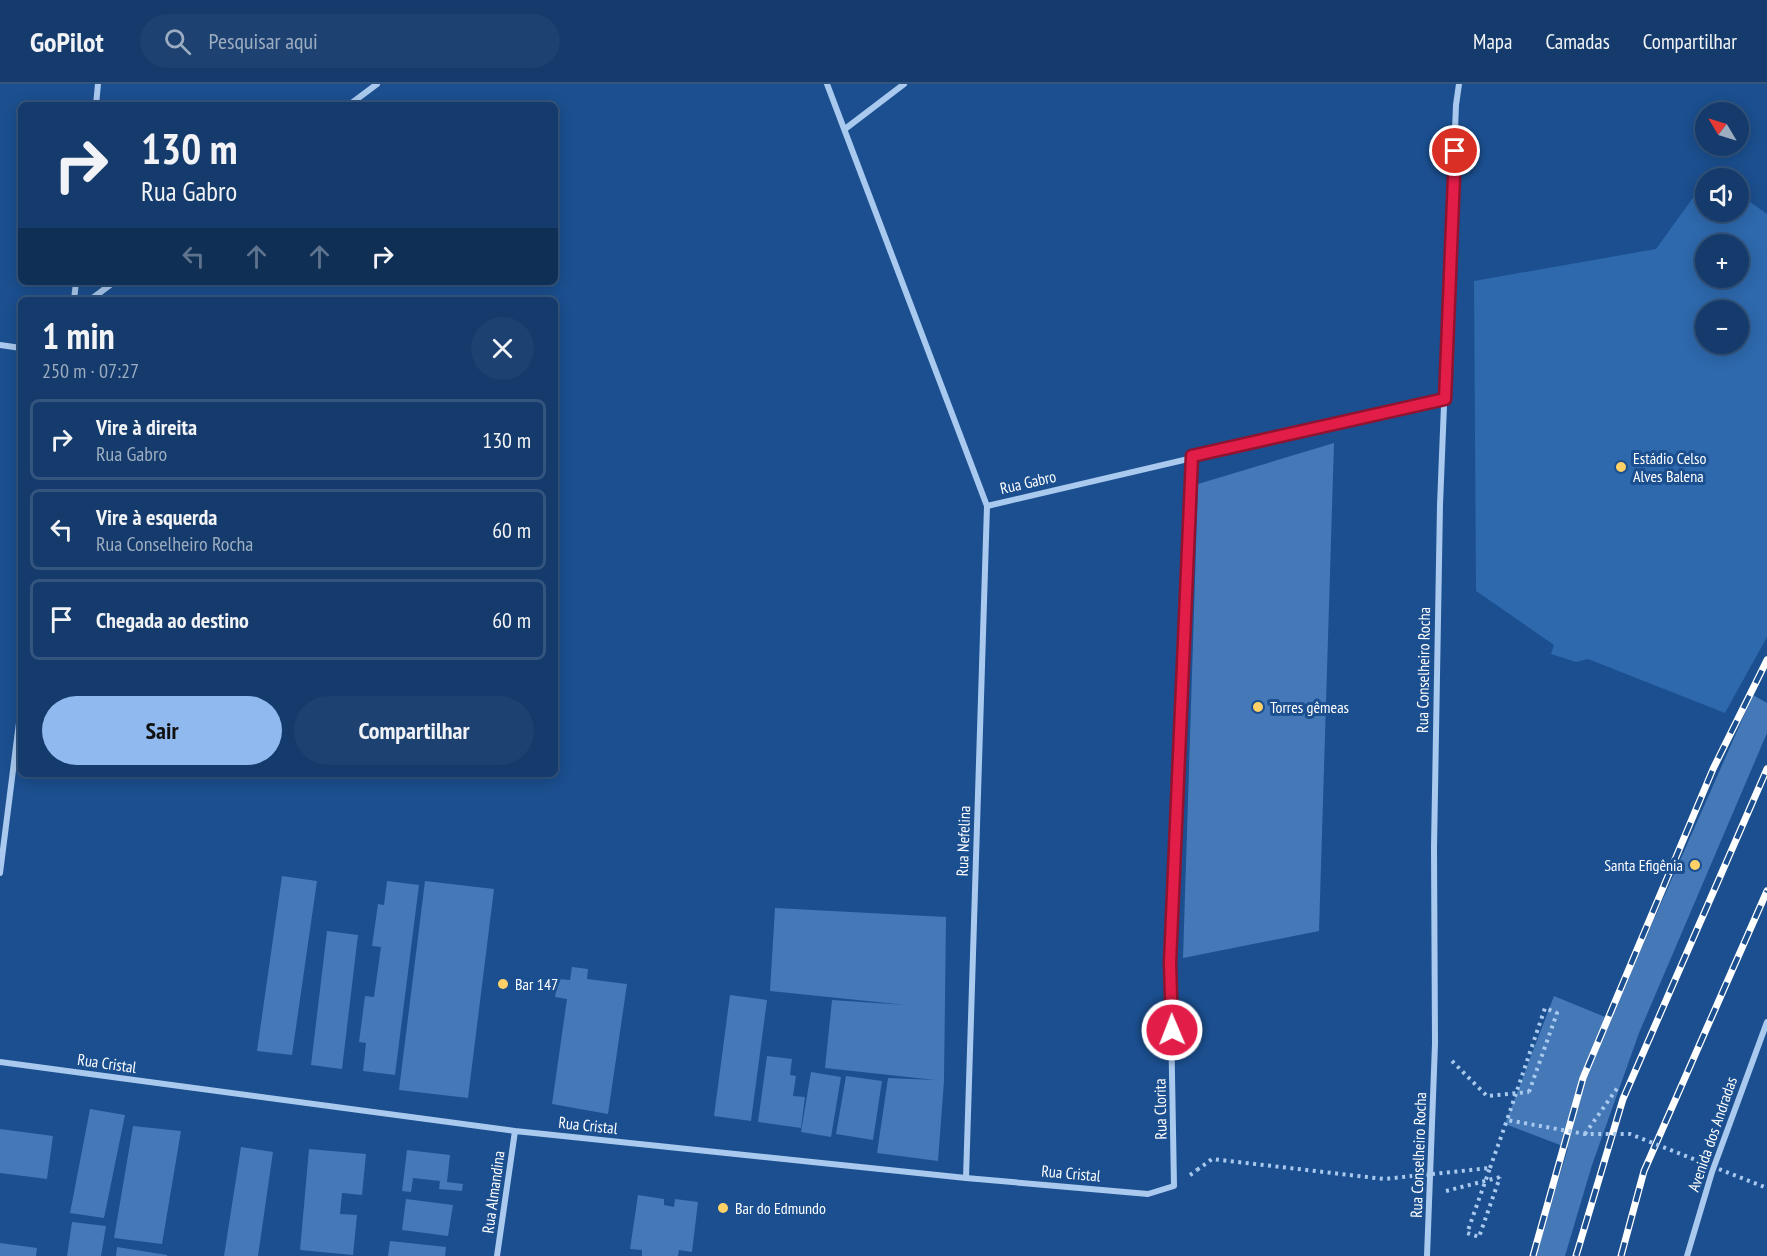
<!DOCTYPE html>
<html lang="pt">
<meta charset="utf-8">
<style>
:root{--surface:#143b6b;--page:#1d4271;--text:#f1f3f6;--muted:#9dadc1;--line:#33557e;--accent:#90b9f0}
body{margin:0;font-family:"PT Sans Narrow",sans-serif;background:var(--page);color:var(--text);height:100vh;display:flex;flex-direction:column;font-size:22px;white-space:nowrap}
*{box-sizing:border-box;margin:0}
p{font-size:20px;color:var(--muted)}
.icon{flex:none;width:33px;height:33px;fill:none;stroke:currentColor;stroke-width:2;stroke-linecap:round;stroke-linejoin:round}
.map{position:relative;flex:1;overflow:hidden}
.sheet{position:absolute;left:18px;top:213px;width:540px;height:480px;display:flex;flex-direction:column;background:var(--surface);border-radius:9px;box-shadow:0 3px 15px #0003,0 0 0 2px var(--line)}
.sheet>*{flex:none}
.banner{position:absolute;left:18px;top:18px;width:540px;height:183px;border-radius:9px;box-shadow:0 3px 15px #0003,0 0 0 2px var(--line);background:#143b6b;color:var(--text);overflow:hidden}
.needle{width:39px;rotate:308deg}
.fabs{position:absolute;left:1695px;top:18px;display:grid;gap:12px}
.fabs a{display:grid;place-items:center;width:54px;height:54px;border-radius:50%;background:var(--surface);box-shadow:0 3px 15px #0003,0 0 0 2px var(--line);font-size:30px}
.pin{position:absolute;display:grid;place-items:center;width:51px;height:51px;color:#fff;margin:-26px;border:3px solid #fff;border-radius:50%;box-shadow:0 2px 6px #0007}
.me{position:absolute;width:66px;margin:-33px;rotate:359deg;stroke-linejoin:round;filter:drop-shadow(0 0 4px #0008)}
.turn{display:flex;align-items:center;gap:21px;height:126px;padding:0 24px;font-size:27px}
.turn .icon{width:78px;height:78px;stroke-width:2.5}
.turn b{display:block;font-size:42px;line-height:51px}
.lanes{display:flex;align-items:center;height:57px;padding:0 24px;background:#0003;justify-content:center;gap:30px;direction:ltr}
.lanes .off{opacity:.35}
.round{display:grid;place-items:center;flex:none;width:63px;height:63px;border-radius:32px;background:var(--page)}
.summary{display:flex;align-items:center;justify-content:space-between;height:102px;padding:0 24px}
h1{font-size:36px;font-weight:800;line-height:45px}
.action{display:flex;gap:12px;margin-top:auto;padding:12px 24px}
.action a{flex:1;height:69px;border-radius:36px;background:var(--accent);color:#111;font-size:24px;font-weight:800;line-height:69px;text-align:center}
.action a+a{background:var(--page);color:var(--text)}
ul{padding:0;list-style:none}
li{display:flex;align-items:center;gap:18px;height:81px;margin:0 12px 9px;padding:0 12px;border:3px solid var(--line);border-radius:9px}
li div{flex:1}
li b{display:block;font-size:22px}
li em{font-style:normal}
header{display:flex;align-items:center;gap:36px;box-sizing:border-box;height:84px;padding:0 30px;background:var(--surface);border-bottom:2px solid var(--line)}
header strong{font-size:28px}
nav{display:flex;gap:33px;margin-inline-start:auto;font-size:21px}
.search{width:420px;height:54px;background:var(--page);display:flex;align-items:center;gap:15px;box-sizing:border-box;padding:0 21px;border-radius:33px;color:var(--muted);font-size:22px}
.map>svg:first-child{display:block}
.green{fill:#2e69ad;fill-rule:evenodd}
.building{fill:#4478b7}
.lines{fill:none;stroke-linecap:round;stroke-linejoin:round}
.path{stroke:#a9c9ee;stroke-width:4;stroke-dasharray:3 4.5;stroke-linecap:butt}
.street{stroke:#a9c9ee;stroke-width:6}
.rail-casing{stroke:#fff;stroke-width:7}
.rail{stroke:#1b4f8f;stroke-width:4.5;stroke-dasharray:14;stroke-linecap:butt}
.path-bridge{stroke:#a9c9ee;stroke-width:4;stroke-dasharray:3 4.5;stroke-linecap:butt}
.route-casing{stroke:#92132f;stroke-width:15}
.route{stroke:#e11d48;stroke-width:10}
.poi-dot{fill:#ffd166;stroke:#1b4f8f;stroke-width:2}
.labels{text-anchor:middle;stroke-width:6;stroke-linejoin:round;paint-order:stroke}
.poi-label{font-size:16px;fill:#fff;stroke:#1b4f8f;text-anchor:start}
.street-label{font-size:16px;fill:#fff;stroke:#1b4f8f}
</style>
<header>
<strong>GoPilot</strong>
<div class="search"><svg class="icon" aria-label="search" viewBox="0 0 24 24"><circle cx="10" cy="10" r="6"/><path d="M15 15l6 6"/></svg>Pesquisar aqui</div>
<nav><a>Mapa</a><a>Camadas</a><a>Compartilhar</a></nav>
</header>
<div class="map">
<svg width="1767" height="1172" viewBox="0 0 1767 1172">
<rect width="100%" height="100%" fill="#1b4f8f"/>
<path class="green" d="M1705 97 1706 128H1738L1739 110 1767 130V553L1725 629 1588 575 1576 578 1551 570 1554 561 1476 507 1474 197 1656 165ZM1706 160H1738V194H1706ZM1706 226H1738V260H1706Z"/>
<path class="building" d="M1334 359 1319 847 1183 874 1198 400Z
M1753 611 1767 619V649L1639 949 1592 1081 1565 1172H1535L1568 1064 1505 1040 1554 912 1610 935Z
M282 792 317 797 292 971 257 967Z
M387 797 419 801 395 991 363 987 366 959 359 958 365 912 374 913 381 863 372 862 378 820 384 821Z
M425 797 494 805 468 1014 399 1006Z
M775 824 946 833 944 997 938 1077 877 1069 888 994 935 996 825 984 832 916 906 921 770 907Z
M327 847 358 851 342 985 311 981Z
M572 883 588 885 587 895 627 900 608 1030 552 1020 567 915 555 913 558 895 570 896Z
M730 911 767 916 751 1037 714 1032Z
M767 972 792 975 790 991 796 992 793 1012 805 1013 801 1044 758 1038Z
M811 988 841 993 831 1053 801 1048Z
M846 992 882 997 873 1056 836 1050Z
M90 1025 125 1031 104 1134 70 1129Z
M133 1042 181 1047 162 1160 114 1154Z
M0 1045 53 1052 47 1095 0 1089Z
M241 1063 273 1068 258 1172H224Z
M309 1065 366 1070 362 1111 342 1109 340 1130 357 1131 353 1171 300 1166Z
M407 1066 450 1071 447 1098 463 1100 462 1107 439 1105 440 1097 413 1094 411 1108 402 1107Z
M638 1111 664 1115V1121L674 1123 675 1115 698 1118 692 1168 679 1166 678 1172H642V1166L630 1165Z
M406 1115 453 1121 448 1152 402 1146Z
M72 1138 106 1142 101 1172H67Z
M390 1157 446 1163 445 1172H388Z
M0 1159 37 1164 36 1172H0Z
M117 1163 167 1171V1172H116Z"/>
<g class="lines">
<path class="path" d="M1452 977 1487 1012 1529 1008
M1585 1050 1618 1003
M1490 1084 1507 1036
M1190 1091 1197 1086
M1446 1107 1500 1093"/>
<path class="street" d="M827 0 987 422 1445 315
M96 21 98 0
M349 21 377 0
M845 45 904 0
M74 216 76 198
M90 216 114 198
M0 261 21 264
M0 789 21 623
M0 978 515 1047 966 1094 1148 1110 1174 1102 1170 879 1193 414 1192 372
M966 1094 987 422
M497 1172 515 1047
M1427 1172 1435 960 1434 764 1440 421 1456 21 1459 0
M1687 1172 1712 1088 1767 938"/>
<defs>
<path id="rail" d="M1533 1172 1583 994 1713 685 1767 576
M1576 1172 1623 1015 1767 685
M1621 1172 1644 1087 1767 807"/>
</defs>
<use href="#rail" class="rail-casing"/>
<use href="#rail" class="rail"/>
<path class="path-bridge" d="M1529 1008 1557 929 1545 924 1507 1036 1585 1050H1630L1767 1104
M1197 1086 1212 1075 1384 1095 1490 1084 1467 1149 1479 1153 1500 1093"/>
</g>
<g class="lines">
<defs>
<path id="route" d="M1172 946 1170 879 1192 372 1445 315 1455 67"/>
</defs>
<use href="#route" class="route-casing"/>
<use href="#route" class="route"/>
</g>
<g class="poi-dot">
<circle cx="1621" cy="383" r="6"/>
<circle cx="1258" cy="623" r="6"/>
<circle cx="1695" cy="781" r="6"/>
<circle cx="503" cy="900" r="6"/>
<circle cx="723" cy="1124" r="6"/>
</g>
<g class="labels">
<g class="poi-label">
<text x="1633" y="380">Estádio Celso<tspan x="1633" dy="18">Alves Balena</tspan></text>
<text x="1270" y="629">Torres gêmeas</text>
<text x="1683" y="787" text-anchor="end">Santa Efigênia</text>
<text x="515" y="906">Bar 147</text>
<text x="735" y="1130">Bar do Edmundo</text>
</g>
<g class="street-label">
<text transform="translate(1028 398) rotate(-13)" y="6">Rua Gabro</text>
<text transform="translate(1423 586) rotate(-89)" y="6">Rua Conselheiro Rocha</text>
<text transform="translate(963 757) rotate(-88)" y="6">Rua Nefelina</text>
<text transform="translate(107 979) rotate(8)" y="6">Rua Cristal</text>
<text transform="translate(1160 1025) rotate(-91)" y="6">Rua Clorita</text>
<text transform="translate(588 1041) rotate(6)" y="6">Rua Cristal</text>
<text transform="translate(1712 1050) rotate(-71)" y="6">Avenida dos Andradas</text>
<text transform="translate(1418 1071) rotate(-88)" y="6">Rua Conselheiro Rocha</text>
<text transform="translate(1071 1089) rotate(5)" y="6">Rua Cristal</text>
<text transform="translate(493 1108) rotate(-82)" y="6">Rua Almandina</text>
</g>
</g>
</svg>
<div class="fabs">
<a><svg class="needle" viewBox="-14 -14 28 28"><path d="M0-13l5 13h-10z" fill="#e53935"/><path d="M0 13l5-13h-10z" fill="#9dadc1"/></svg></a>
<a><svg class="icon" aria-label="sound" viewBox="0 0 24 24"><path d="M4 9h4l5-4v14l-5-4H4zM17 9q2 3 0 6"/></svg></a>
<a>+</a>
<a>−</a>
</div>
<div class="pin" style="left:1455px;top:67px;background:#d93025"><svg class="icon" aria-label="arrive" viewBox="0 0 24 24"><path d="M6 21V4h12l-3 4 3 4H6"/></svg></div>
<svg class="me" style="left:1172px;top:946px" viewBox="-20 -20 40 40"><circle r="17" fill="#e11d48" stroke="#fff" stroke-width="3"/><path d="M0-11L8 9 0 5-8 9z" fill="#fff"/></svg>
<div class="banner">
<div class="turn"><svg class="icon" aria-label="right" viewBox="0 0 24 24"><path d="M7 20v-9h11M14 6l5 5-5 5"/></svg><div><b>130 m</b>Rua Gabro</div></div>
<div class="lanes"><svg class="icon off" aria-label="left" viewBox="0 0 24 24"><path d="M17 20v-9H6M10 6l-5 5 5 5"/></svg><svg class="icon off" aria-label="ahead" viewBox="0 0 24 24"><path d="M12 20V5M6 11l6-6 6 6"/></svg><svg class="icon off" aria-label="ahead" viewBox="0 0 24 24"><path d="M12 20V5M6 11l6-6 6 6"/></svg><svg class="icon" aria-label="right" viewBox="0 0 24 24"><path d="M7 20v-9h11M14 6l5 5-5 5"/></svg></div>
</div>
<section class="sheet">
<div class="summary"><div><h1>1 min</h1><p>250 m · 07:27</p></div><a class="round"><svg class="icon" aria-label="close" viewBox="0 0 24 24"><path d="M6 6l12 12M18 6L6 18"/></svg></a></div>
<ul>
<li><svg class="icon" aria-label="right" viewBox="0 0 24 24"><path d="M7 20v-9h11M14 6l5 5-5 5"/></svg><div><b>Vire à direita</b><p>Rua Gabro</p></div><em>130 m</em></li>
<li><svg class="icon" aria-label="left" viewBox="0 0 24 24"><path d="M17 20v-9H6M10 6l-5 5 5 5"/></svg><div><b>Vire à esquerda</b><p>Rua Conselheiro Rocha</p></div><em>60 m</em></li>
<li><svg class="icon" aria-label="arrive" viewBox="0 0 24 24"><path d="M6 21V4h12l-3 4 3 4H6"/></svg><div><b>Chegada ao destino</b></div><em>60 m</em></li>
</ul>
<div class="action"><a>Sair</a><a>Compartilhar</a></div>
</section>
</div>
